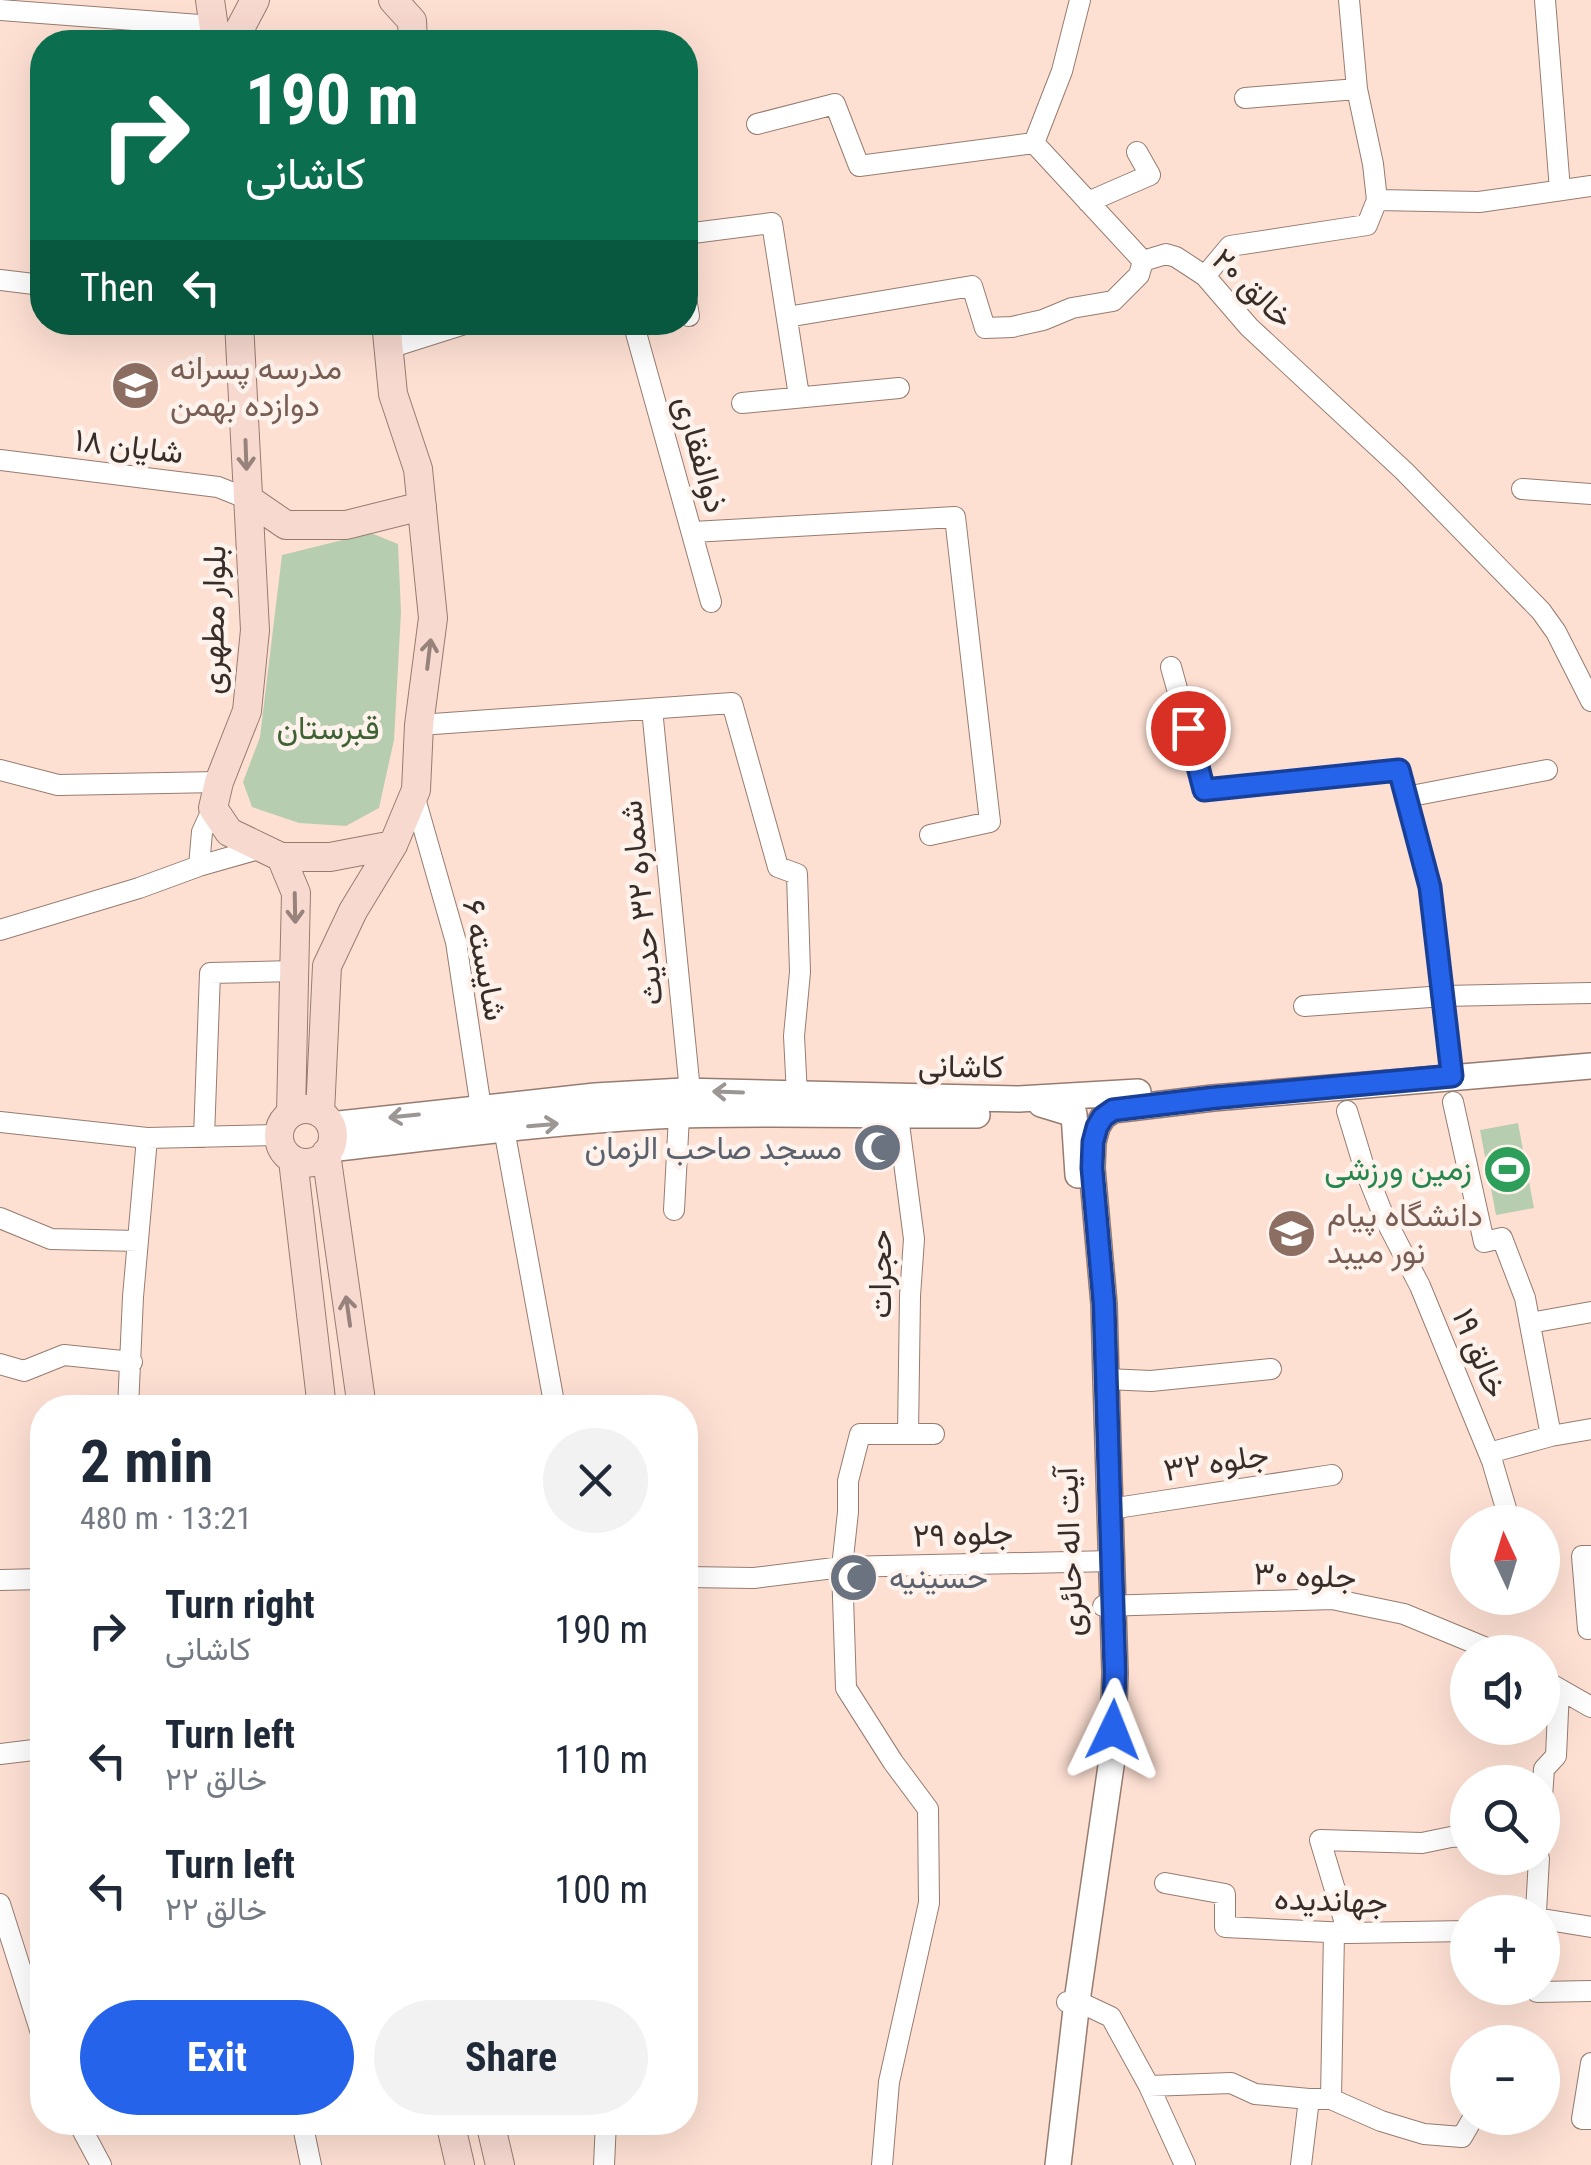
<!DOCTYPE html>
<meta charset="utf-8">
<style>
:root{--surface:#fff;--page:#f2f2f3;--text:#1f2937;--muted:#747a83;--accent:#2563eb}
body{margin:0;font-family:"Roboto Condensed",Vazirmatn,sans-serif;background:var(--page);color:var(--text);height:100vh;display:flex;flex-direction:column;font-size:38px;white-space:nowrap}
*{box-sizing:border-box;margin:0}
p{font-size:32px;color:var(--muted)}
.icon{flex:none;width:55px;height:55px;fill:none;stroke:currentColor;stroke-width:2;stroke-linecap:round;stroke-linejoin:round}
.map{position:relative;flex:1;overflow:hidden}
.details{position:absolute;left:30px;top:1395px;width:668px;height:740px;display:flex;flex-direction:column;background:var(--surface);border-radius:40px;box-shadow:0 10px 40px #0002}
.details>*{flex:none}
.hud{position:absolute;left:30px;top:30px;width:668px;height:305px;border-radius:40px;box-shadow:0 10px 40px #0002;background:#0b6e4f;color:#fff;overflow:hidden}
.needle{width:65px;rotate:356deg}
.fabs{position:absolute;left:1450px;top:1505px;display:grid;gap:20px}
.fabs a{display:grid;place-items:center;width:110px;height:110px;border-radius:50%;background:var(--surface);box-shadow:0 10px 40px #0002;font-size:50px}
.pin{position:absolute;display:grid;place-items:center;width:85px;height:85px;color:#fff;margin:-42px;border:5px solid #fff;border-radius:50%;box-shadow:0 2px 10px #0007}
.me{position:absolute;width:110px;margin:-55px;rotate:2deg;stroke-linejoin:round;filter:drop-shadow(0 0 8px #0008)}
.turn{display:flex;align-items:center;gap:35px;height:210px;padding:0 50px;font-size:45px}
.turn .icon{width:130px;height:130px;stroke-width:2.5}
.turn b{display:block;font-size:70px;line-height:85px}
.then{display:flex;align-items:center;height:95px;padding:0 50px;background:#0003;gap:20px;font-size:38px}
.round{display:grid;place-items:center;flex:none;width:105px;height:105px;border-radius:52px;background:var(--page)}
.headline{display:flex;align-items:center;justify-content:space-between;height:170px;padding:0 50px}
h1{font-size:60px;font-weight:700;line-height:75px}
.cta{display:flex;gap:20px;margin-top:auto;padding:20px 50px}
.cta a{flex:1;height:115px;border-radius:60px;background:var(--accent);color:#fff;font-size:40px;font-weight:700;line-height:115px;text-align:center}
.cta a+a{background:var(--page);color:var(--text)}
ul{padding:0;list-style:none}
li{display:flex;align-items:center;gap:30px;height:130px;padding:0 50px}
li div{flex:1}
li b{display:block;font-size:38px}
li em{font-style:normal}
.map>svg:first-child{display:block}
.green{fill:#b7cdb0}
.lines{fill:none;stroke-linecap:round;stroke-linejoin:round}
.minor-casing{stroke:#967c70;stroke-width:22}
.tertiary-casing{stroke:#967c70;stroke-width:28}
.secondary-casing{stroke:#967c70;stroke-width:30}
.minor{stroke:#fff;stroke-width:20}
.tertiary{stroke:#fff;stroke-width:25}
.secondary{stroke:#f7d9d0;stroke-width:28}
.oneway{stroke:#98837c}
.oneway2{stroke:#9c9694}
.route-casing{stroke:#184099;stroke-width:25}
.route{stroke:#2563eb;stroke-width:18}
.labels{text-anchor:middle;stroke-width:9;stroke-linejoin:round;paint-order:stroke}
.street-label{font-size:32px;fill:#382d28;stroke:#fef2ec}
.education-label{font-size:32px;fill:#785e54;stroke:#fef2ec;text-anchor:start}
.park-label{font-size:32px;fill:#3f6235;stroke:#fef2ec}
.worship-label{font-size:32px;fill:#5b616d;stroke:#fef2ec;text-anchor:end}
.leisure-label{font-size:32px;fill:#27864d;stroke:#fef2ec;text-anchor:end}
</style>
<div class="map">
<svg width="1591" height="2165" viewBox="0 0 1591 2165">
<rect width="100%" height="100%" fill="#fee0d3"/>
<path class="green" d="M371 533 398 544 401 612 394 740 379 808 346 826 299 823 252 807 243 782 260 737 282 555Z
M1518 1123 1534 1208 1496 1215 1480 1130Z"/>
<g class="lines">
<defs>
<path id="minor" d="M1545 0 1560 190
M0 10 213 26
M1245 98 1357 89
M757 124 835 104 859 166 1034 143 1143 261 1166 254 1176 257 1205 276 1249 327 1404 471 1541 611 1556 632 1591 701
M1034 143 1062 71 1080 0
M1377 200 1479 202 1591 186
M1088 202 1150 175 1137 152
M685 234 772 223 799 396
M1205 276 1230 246 1367 225 1377 200 1373 164 1357 89 1349 0
M0 280 42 285
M685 288 686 234
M685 292 689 316
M787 317 972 286 985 328 1012 327 1043 320 1072 308 1113 301 1139 275 1143 261
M633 322 711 602
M389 348 471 322
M742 403 899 388
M0 460 218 487 248 499
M1522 489 1591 494
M693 532 955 517 990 822 930 835
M1171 667 1205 790 1399 770 1430 887 1453 1076
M652 709 690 1091
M419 725 732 703 778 867 797 874 800 972 794 1036 797 1095
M0 770 58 785 219 782
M414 795 456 942 481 1108 504 1129 555 1408
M1406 797 1547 770
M213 808 202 832 199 866 262 848
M0 930 139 888 199 866
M1304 1006 1444 996 1591 993
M1453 1102 1484 1242 1502 1238 1525 1298 1551 1436
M1347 1111 1364 1167 1384 1217 1420 1286 1492 1461 1510 1522
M898 1116 914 1239 910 1296 908 1434
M0 1122 147 1138 279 1135
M204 1137 210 973 295 971
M674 1210 679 1116
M0 1218 51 1239 138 1241
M1530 1323 1591 1312
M0 1364 24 1371 64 1355 132 1362
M1106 1379 1151 1381 1271 1369
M128 1408 133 1297 147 1138
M1489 1453 1551 1436 1591 1429
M1110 1509 1332 1475
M685 1577 754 1578 842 1567 1112 1561
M0 1580 42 1579
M1103 1606 1332 1599 1404 1614 1496 1652
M1588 1629 1582 1556H1591
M1542 1679 1591 1707
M0 1754 42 1749
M1542 1797 1544 1769 1556 1756 1559 1689
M1165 1883 1225 1894V1927L1348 1933 1468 1931
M0 1904 42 2036
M1536 1912 1539 1858
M1542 1919 1591 1927
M1348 1933 1320 1840 1422 1843 1451 1837 1468 1836
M1537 1992 1591 1991
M1067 2002 1077 2001 1111 2017 1149 2086 1185 2165
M1591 2063 1582 2119H1591
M1149 2086 1231 2083 1255 2094 1309 2099H1331L1334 1932
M1331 2099 1381 2121 1424 2134 1462 2137 1473 2118
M78 2122 101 2165
M302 2122 311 2165
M604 2165 606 2122
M882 2165 889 2082 929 1903 928 1809 893 1762 846 1688 842 1567 848 1512V1481L860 1434H934
M1301 2165 1309 2099"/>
<path id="tertiary" d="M1041 1104 1074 1114 1078 1175
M330 1125 595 1096 683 1091 1019 1099 1138 1092
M329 1149C438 1137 546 1122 656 1116 763 1111 870 1116 977 1115
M1058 2165 1077 2001 1112 1759 1115 1673 1106 1379 1104 1304 1092 1168 1093 1142 1097 1127 1103 1117 1113 1110 1213 1098 1591 1066"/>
<path id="secondary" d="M210 0 216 42
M393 0 412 21 413 42
M233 42 255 0
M239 322 255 630 247 711 219 782 213 808 229 832 281 857 296 893 291 1113
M248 499 286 525H346L422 506
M281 857H330L393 845
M279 1136a27 27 0 1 1 54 0a27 27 0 1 1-54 0Z
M320 1113 327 966 353 911 393 845 416 790 419 725 433 618 418 469 393 394 386 322
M326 1153 362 1408
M293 1160 322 1408
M450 2122 460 2165
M490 2122 500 2165"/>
</defs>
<use href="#minor" class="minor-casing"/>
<use href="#tertiary" class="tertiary-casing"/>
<use href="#secondary" class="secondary-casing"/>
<use href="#minor" class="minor"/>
<use href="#tertiary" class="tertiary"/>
<use href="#secondary" class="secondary"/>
</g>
<defs><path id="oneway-shaft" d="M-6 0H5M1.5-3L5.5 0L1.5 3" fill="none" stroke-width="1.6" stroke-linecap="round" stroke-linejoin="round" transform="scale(2.5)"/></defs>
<g class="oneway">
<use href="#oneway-shaft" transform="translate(246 455) rotate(88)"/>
<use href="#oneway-shaft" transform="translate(429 654) rotate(-83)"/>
<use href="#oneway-shaft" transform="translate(295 908) rotate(89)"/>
<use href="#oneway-shaft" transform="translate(348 1311) rotate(-98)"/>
</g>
<g class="oneway2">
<use href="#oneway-shaft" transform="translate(728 1092) rotate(-178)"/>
<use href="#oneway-shaft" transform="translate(404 1116) rotate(174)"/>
<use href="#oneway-shaft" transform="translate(543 1125) rotate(-5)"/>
</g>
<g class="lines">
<defs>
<path id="route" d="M1113 1730 1115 1673 1104 1304 1092 1168 1093 1142 1097 1127 1103 1117 1113 1110 1212 1098 1452 1076 1430 887 1399 770 1204 790 1188 728"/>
</defs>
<use href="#route" class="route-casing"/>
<use href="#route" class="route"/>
</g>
<defs>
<symbol id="school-disc" viewBox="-11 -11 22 22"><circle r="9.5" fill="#8d6e63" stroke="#fef2ec"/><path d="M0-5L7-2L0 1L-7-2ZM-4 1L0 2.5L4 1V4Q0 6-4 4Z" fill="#fff"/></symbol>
<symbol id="mosque-disc" viewBox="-11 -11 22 22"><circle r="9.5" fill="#6b7280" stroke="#fef2ec"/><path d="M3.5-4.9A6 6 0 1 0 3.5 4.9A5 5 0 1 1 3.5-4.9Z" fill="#fff"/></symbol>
<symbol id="stadium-disc" viewBox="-11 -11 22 22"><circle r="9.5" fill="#2e9e5b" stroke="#fef2ec"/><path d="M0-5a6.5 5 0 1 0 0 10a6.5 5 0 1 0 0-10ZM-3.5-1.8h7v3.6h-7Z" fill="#fff"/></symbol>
<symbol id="university-disc" viewBox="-11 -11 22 22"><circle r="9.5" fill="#8d6e63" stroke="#fef2ec"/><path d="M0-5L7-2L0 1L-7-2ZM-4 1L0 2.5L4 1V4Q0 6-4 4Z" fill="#fff"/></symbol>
</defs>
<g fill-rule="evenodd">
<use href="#school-disc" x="108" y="358" width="55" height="55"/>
<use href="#mosque-disc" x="850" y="1120" width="55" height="55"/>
<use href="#stadium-disc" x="1480" y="1142" width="55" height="55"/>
<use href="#university-disc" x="1264" y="1206" width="55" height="55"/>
<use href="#mosque-disc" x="826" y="1550" width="55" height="55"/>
</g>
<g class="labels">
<g class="street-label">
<text transform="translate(1253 288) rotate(44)" y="11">خالق ۲۰</text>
<text transform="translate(129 446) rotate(7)" y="11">شایان ۱۸</text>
<text transform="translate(701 454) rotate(74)" y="11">ذوالفقاری</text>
<text transform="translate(213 620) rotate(-89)" y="11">بلوار مطهری</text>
<text transform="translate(641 903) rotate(-96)" y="11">شماره ۳۲ حدیث</text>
<text transform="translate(485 960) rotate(79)" y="11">شایسته ۶</text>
<text transform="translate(961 1066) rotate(1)" y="11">کاشانی</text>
<text transform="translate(880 1274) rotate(-90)" y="11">حجرات</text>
<text transform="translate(1480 1353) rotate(67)" y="11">خالق ۱۹</text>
<text transform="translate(1216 1462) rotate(-9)" y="11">جلوه ۳۲</text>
<text transform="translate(963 1534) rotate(-2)" y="11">جلوه ۲۹</text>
<text transform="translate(1069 1552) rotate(-92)" y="11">آیت اله حائری</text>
<text transform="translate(1305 1575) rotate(2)" y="11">جلوه ۳۰</text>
<text transform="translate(1331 1900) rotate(2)" y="11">جهاندیده</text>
</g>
<g class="education-label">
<text x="170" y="379">مدرسه پسرانه<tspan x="170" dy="37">دوازده بهمن</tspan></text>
<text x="1327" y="1226">دانشگاه پیام<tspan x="1327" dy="37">نور میبد</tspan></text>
</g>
<g class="park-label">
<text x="328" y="739">قبرستان</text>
</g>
<g class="worship-label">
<text x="842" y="1159">مسجد صاحب الزمان</text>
<text x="889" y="1588" text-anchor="start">حسینیه</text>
</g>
<g class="leisure-label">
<text x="1472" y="1180">زمین ورزشی</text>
</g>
</g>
</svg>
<div class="fabs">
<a><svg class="needle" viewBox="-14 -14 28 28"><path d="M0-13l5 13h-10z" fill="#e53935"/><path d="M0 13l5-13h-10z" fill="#747a83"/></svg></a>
<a><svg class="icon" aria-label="sound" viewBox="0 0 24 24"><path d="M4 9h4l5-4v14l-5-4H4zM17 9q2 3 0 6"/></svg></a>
<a><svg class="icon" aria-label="search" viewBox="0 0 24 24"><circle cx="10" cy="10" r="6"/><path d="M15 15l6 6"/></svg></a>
<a>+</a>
<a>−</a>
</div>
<div class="pin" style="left:1188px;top:728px;background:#d93025"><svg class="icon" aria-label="arrive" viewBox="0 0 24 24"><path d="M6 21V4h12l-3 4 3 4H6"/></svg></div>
<svg class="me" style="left:1113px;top:1730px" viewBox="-20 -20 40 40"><path d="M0-17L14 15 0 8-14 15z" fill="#2563eb" stroke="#fff" stroke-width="4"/></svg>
<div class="hud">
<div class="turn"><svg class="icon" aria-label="right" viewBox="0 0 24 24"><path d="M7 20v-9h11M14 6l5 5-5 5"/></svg><div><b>190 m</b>کاشانی</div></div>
<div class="then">Then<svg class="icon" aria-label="left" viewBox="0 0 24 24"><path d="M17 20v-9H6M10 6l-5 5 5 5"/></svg></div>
</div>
<section class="details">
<div class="headline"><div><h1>2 min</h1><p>480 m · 13:21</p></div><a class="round"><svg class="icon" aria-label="close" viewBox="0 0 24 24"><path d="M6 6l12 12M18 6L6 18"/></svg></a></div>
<ul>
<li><svg class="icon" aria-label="right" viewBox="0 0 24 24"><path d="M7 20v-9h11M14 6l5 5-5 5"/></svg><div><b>Turn right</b><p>کاشانی</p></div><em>190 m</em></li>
<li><svg class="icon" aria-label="left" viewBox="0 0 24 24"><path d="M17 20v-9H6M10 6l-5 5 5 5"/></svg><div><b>Turn left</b><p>خالق ۲۲</p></div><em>110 m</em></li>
<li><svg class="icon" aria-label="left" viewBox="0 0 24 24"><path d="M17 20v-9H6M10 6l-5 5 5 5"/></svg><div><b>Turn left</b><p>خالق ۲۲</p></div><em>100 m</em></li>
</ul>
<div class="cta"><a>Exit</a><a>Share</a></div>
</section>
</div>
